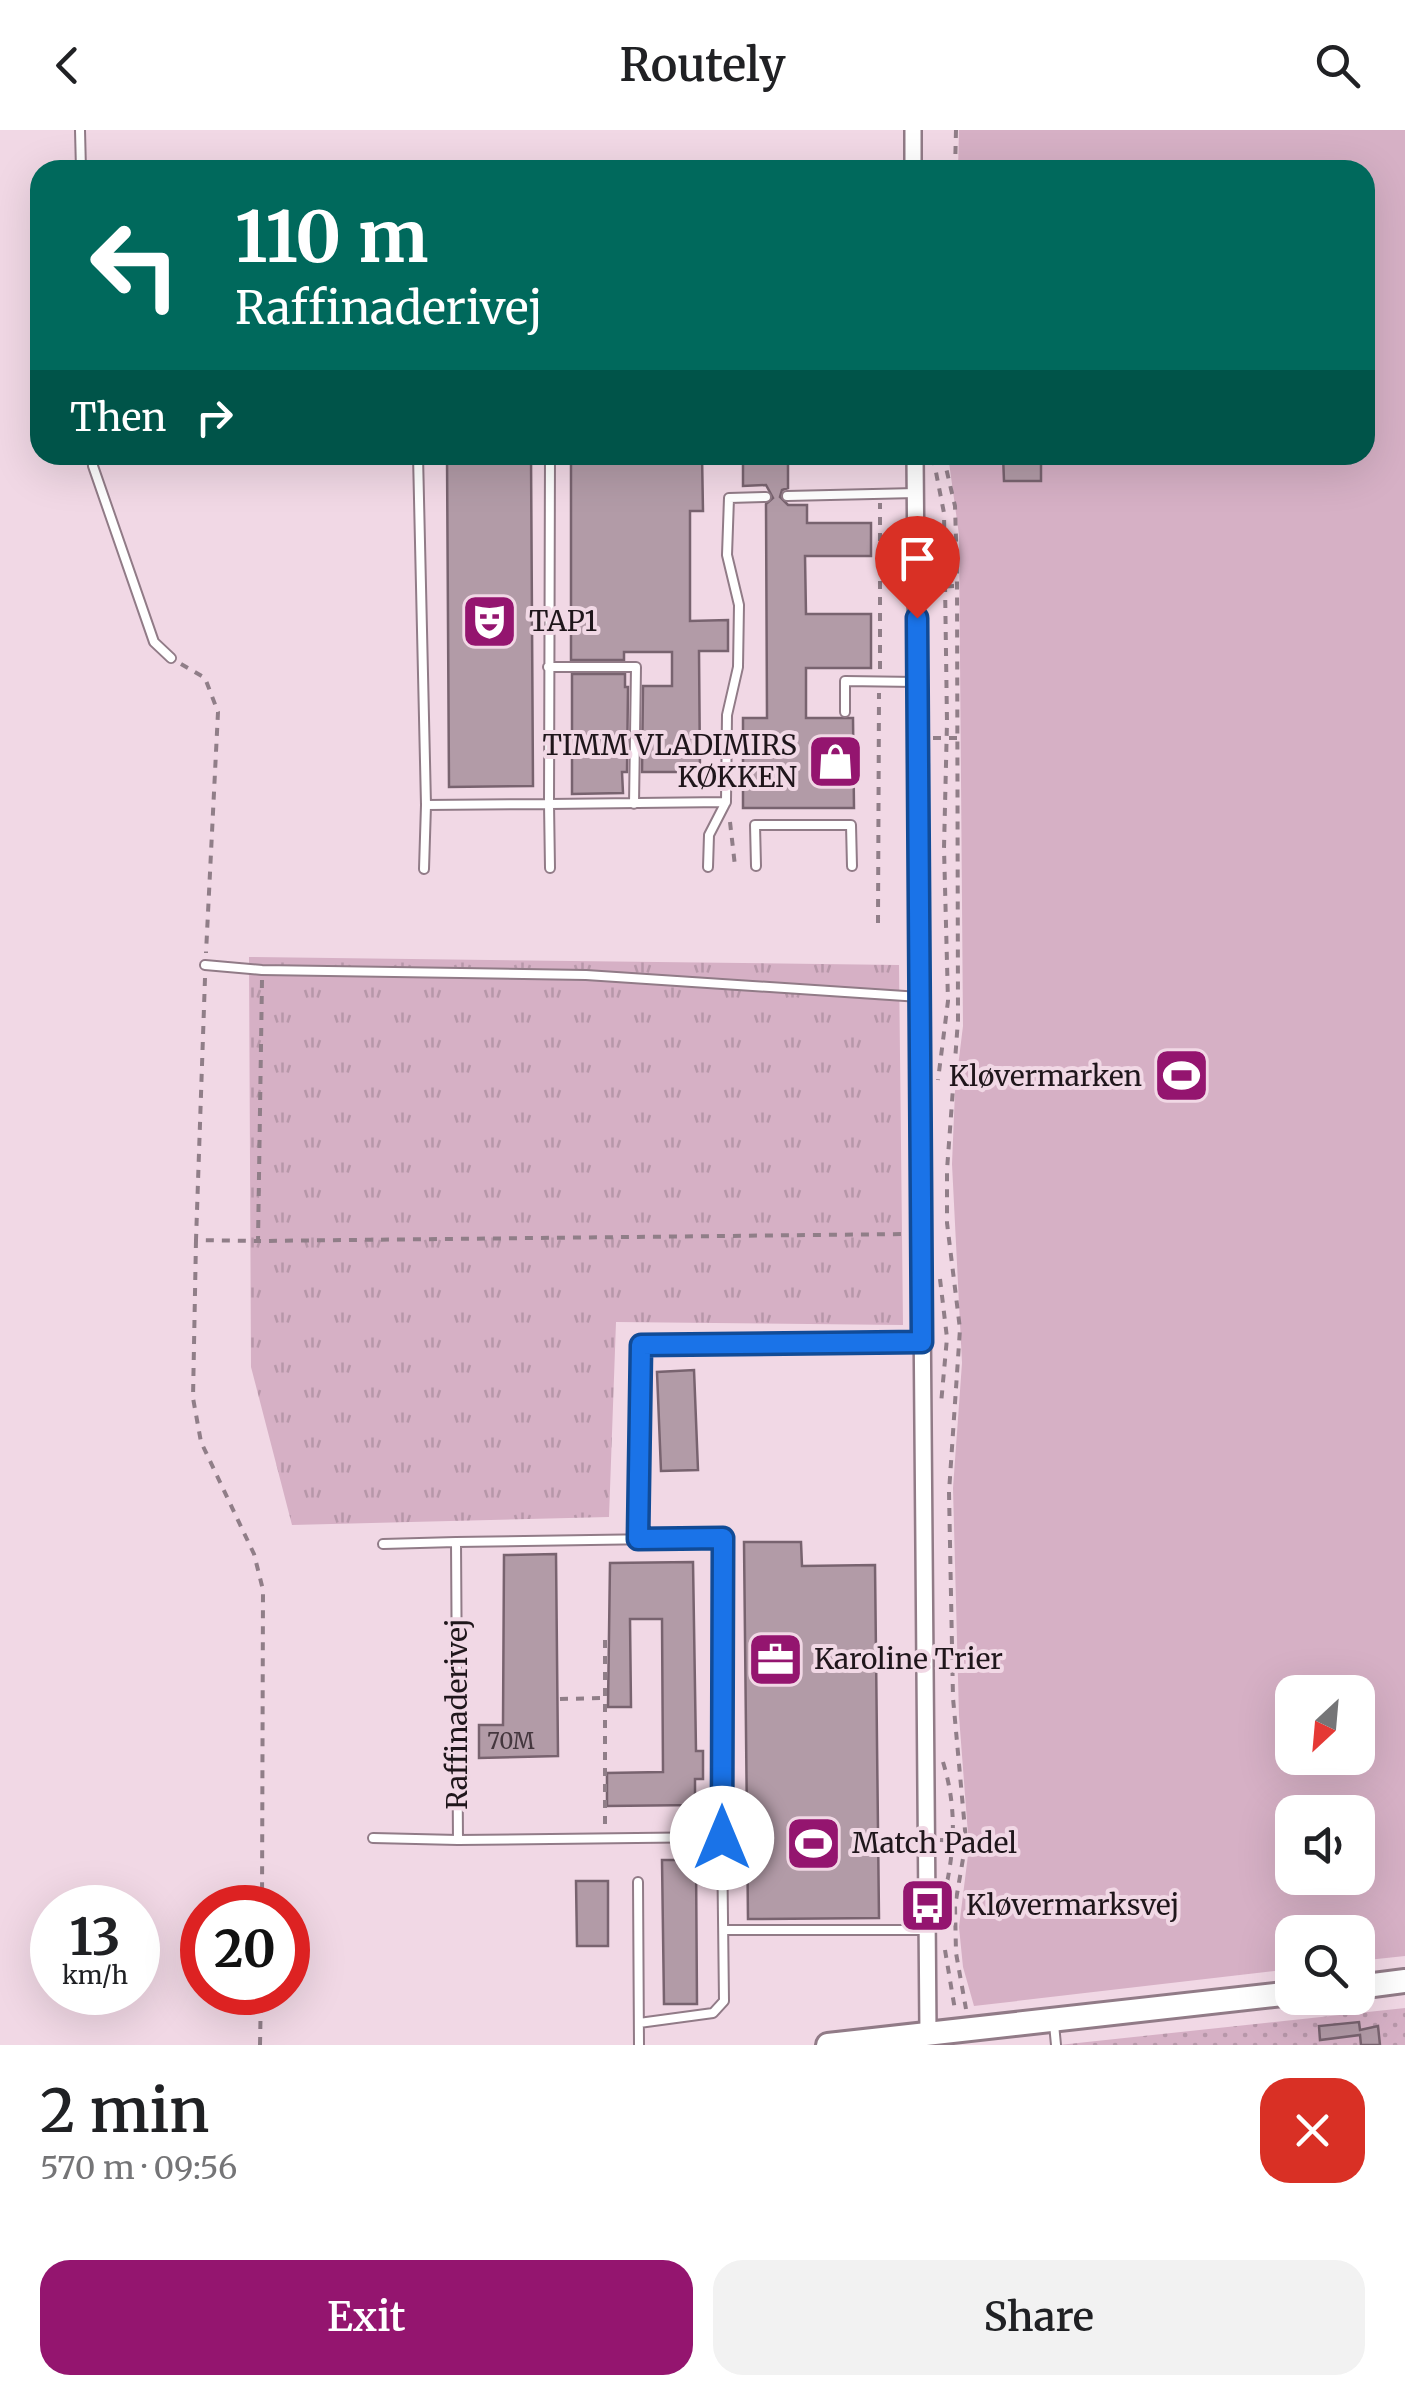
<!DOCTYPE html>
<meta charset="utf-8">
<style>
:root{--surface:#fff;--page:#f2f2f2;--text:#202124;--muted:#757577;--accent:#94156f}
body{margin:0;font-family:Merriweather,serif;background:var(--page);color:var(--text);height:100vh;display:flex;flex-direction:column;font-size:38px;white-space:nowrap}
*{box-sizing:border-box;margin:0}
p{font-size:32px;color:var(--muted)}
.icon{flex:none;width:55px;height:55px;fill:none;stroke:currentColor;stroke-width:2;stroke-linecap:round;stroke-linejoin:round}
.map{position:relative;height:1915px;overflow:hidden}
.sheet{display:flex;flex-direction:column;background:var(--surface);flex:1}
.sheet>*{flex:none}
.banner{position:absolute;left:30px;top:30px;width:1345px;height:305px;border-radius:30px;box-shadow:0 10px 40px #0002;background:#00695c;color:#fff;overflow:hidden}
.needle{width:65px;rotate:206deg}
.fabs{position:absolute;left:1275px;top:1545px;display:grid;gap:20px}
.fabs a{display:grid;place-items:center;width:100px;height:100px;border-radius:20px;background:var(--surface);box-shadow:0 10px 40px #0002;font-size:50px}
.speed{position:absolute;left:30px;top:1755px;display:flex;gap:20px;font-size:50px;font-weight:700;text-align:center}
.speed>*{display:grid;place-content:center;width:130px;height:130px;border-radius:50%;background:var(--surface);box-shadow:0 10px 40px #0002;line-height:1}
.speed small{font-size:25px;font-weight:400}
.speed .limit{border:15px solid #d22;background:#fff;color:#111}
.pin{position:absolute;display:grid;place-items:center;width:85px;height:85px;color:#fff;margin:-102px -42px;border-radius:50% 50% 50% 0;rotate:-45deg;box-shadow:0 0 10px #0007}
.pin .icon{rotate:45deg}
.me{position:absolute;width:110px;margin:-55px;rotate:0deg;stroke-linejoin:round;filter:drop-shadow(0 0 8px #0008)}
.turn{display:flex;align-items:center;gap:35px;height:210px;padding:0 40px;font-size:45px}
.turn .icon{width:130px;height:130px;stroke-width:2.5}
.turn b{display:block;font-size:70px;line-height:85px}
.then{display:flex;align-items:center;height:95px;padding:0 40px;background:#0003;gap:20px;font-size:38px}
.round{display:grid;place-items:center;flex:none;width:105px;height:105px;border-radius:30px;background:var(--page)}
.summary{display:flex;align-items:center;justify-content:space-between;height:170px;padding:0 40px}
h1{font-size:60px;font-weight:600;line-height:75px}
.action{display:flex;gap:20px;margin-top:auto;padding:20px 40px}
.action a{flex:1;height:115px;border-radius:30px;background:var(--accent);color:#fff;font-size:40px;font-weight:600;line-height:115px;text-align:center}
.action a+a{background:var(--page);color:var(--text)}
header{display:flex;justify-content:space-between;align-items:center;height:130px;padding:0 40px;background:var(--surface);font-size:45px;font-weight:600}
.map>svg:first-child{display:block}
.grass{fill:url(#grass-tufts)}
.garden{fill:url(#garden-dots)}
.pitch{fill:#d6b0c5;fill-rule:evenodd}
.building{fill:#b29ba7;stroke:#78636f;stroke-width:2.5}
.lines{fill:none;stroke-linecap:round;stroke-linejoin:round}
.lane-casing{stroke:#917b87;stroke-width:12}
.street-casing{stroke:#917b87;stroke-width:20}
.secondary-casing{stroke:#917b87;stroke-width:28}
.path{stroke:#907e88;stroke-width:4;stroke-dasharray:8 8;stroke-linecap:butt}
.lane{stroke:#fff;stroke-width:8}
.street{stroke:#fff;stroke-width:15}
.secondary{stroke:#fff;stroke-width:22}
.route-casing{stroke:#114b97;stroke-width:25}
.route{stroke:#1a73e8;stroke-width:18}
.labels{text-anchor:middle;stroke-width:8;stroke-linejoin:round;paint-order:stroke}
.number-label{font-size:22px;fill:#44373e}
.poi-label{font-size:28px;fill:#1f161b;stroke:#f1d8e5;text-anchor:start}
.street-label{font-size:28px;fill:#1f161b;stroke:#f1d8e5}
</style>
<header><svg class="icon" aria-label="back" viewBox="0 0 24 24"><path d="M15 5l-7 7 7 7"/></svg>Routely<svg class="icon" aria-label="search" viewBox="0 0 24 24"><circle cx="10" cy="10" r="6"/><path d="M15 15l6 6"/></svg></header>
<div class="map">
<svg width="1405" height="1915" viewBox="0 0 1405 1915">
<defs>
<pattern id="grass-tufts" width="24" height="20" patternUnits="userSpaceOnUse" patternTransform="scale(2.5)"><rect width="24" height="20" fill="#d6b0c5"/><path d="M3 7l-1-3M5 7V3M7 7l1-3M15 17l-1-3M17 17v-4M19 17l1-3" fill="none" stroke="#b797a9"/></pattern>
<pattern id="garden-dots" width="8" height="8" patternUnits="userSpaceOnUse" patternTransform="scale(2.5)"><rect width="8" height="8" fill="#d6b0c5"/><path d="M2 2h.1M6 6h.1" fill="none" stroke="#b797a9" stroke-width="1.8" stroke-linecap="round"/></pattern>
</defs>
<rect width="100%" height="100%" fill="#f1d8e5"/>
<path class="grass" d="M249 827 899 835 903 1195 616 1192 609 1387 292 1395 251 1237Z"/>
<path class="garden" d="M1405 1878V1915H1059Z"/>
<path class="pitch" d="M959 0H1405V1826L1358 1831V1802H1292V1839L974 1876 963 1837 959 1797 969 1717 959 1586 953 1358 962 1233 952 1034 955 961 963 896 959 405 948 325H1365V40H958ZM1292 1562H1358V1628H1292ZM1292 1682H1358V1748H1292Z"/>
<path class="building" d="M447 325H531L533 656 449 657Z
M571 325H702L703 381H690V491L728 490V521H699L700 642H642L643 556H672V522H624V530H571Z
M743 325H788V358L782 360 780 367 788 375H807V393H871V426H805L806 484H871V538H806V588H853L854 678H743V588H767L766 374 773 368 766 355 743 356Z
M1003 325H1041V351H1004Z
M572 544H625V557H628L627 642H622L623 663 572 664Z
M694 1240 698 1340 661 1341 657 1242Z
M744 1412H801L802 1436 875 1435 879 1788 748 1789Z
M556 1424 558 1626 479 1628V1595H503L504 1425Z
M693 1432 696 1621H703V1649H695V1675L607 1676V1643L663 1642 662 1489H630L631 1577H608L610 1433Z
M662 1730H696L697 1874H664Z
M576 1751H608V1816H577Z
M1359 1892 1360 1900 1378 1896 1380 1915H1361L1360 1905 1320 1910 1319 1896Z"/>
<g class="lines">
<defs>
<path id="lane" d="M80 0 81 40
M92 325 93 336 154 512 171 528
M418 325 426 675 549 674 550 738
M550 325 549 674 726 672
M787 366 916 363
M548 537H636L634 674
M845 582V551L917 552
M756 736 755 695H851L852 736
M708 737 709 705 726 672 727 585 738 537 739 475 727 425 729 368 766 367
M424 739 426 675
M205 835 262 840 586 845 920 867
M723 1408 722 1707 458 1710 456 1412Z
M638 1409 641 1215 922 1212
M383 1414 456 1412
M373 1708 458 1710
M638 1752 639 1915
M724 1800H927
M639 1893 713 1883 724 1871 722 1707
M1054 1894 1056 1915"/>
<path id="street" d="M913 0V40
M915 325 928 1902"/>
<path id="secondary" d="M1358 1857 1405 1851
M828 1915 1292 1863"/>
</defs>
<use href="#lane" class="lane-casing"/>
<use href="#street" class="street-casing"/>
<use href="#secondary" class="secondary-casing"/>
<path class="path" d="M955 40 956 0
M943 325 955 376 957 442 958 890 947 1040V1093L960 1199 949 1362 953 1568 966 1711 955 1776 956 1823 966 1879
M933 327 944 383 947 592 944 718 948 871 938 950
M930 457 956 456
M181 534 205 548 218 582 206 823
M880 539V373
M933 608H958
M730 692 735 736
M878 793 879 563
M205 848 196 1110 258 1111
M262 850 258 1111 907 1104
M196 1110 193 1268 201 1312 254 1424 263 1460 262 1778
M940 1149 947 1208 941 1274
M560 1569 605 1568
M943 1632C957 1677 955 1721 944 1766
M605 1694V1510
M940 1710 966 1711
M945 1820 955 1880
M260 1915 261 1862"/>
<use href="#lane" class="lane"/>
<use href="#street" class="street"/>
<use href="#secondary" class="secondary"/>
</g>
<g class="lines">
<defs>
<path id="route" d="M722 1708 723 1408 638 1409 641 1215 922 1212 917 488"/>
</defs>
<use href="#route" class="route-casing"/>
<use href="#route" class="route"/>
</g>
<defs>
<symbol id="theatre-square" viewBox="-11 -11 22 22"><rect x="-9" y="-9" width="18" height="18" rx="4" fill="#94156f" stroke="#f1d8e5"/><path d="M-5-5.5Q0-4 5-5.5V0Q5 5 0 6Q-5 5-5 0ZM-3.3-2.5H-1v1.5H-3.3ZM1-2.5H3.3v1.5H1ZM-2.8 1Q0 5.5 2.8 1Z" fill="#fff"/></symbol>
<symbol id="shop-square" viewBox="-11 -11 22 22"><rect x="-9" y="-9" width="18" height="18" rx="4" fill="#94156f" stroke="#f1d8e5"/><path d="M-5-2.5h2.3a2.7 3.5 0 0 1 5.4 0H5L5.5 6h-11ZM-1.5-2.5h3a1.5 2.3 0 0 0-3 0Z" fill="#fff"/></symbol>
<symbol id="stadium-square" viewBox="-11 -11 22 22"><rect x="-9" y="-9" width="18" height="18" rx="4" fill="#94156f" stroke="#f1d8e5"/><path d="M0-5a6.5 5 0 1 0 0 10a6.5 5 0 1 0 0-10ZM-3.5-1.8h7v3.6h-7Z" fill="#fff"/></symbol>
<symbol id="office-square" viewBox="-11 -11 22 22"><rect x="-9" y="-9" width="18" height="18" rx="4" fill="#94156f" stroke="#f1d8e5"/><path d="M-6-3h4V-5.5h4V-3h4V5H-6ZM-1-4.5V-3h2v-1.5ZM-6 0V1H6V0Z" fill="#fff"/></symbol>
<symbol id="bus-square" viewBox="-11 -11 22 22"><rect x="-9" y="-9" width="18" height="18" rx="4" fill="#94156f" stroke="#f1d8e5"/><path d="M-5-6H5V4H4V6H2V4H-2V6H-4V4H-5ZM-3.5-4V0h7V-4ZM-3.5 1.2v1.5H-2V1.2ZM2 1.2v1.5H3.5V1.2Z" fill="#fff"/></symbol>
</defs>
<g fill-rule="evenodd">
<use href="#theatre-square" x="458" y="460" width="63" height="63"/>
<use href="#shop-square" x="804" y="600" width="63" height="63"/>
<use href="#stadium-square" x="1150" y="914" width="63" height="63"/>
<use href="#office-square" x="744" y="1498" width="63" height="63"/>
<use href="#stadium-square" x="782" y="1682" width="63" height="63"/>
<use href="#bus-square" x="896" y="1744" width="63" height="63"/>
</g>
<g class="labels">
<g class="number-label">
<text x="511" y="1619">70M</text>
</g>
<g class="poi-label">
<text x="529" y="501">TAP1</text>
<text x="797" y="625" text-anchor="end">TIMM VLADIMIRS<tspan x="797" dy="32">KØKKEN</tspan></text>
<text x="1142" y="956" text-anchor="end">Kløvermarken</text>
<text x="814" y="1539">Karoline Trier</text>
<text x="852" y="1723">Match Padel</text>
<text x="966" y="1785">Kløvermarksvej</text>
</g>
<g class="street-label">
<text transform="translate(457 1584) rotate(-90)" y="10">Raffinaderivej</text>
</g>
</g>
</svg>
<div class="fabs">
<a><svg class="needle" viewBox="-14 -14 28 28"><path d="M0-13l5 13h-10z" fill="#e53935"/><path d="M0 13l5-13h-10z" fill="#757577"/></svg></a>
<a><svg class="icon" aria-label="sound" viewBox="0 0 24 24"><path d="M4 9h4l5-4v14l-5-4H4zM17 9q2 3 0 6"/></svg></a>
<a><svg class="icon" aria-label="search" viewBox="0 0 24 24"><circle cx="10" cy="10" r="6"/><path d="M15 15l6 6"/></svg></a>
</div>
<div class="speed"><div>13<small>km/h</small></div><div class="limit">20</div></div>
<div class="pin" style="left:917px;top:488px;background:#d93025"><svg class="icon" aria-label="arrive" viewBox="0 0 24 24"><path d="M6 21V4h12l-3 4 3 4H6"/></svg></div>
<svg class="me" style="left:722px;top:1708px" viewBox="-20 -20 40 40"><circle r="19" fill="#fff"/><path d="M0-13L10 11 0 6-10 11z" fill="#1a73e8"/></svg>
<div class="banner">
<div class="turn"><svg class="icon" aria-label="left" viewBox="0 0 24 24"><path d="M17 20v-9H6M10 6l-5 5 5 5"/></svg><div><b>110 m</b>Raffinaderivej</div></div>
<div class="then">Then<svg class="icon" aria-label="right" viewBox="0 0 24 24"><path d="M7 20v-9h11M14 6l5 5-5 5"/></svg></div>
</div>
</div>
<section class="sheet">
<div class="summary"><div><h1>2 min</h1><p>570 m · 09:56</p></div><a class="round" style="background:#d93025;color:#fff"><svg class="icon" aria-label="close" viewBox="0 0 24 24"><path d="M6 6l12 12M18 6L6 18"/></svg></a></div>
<div class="action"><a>Exit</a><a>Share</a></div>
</section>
